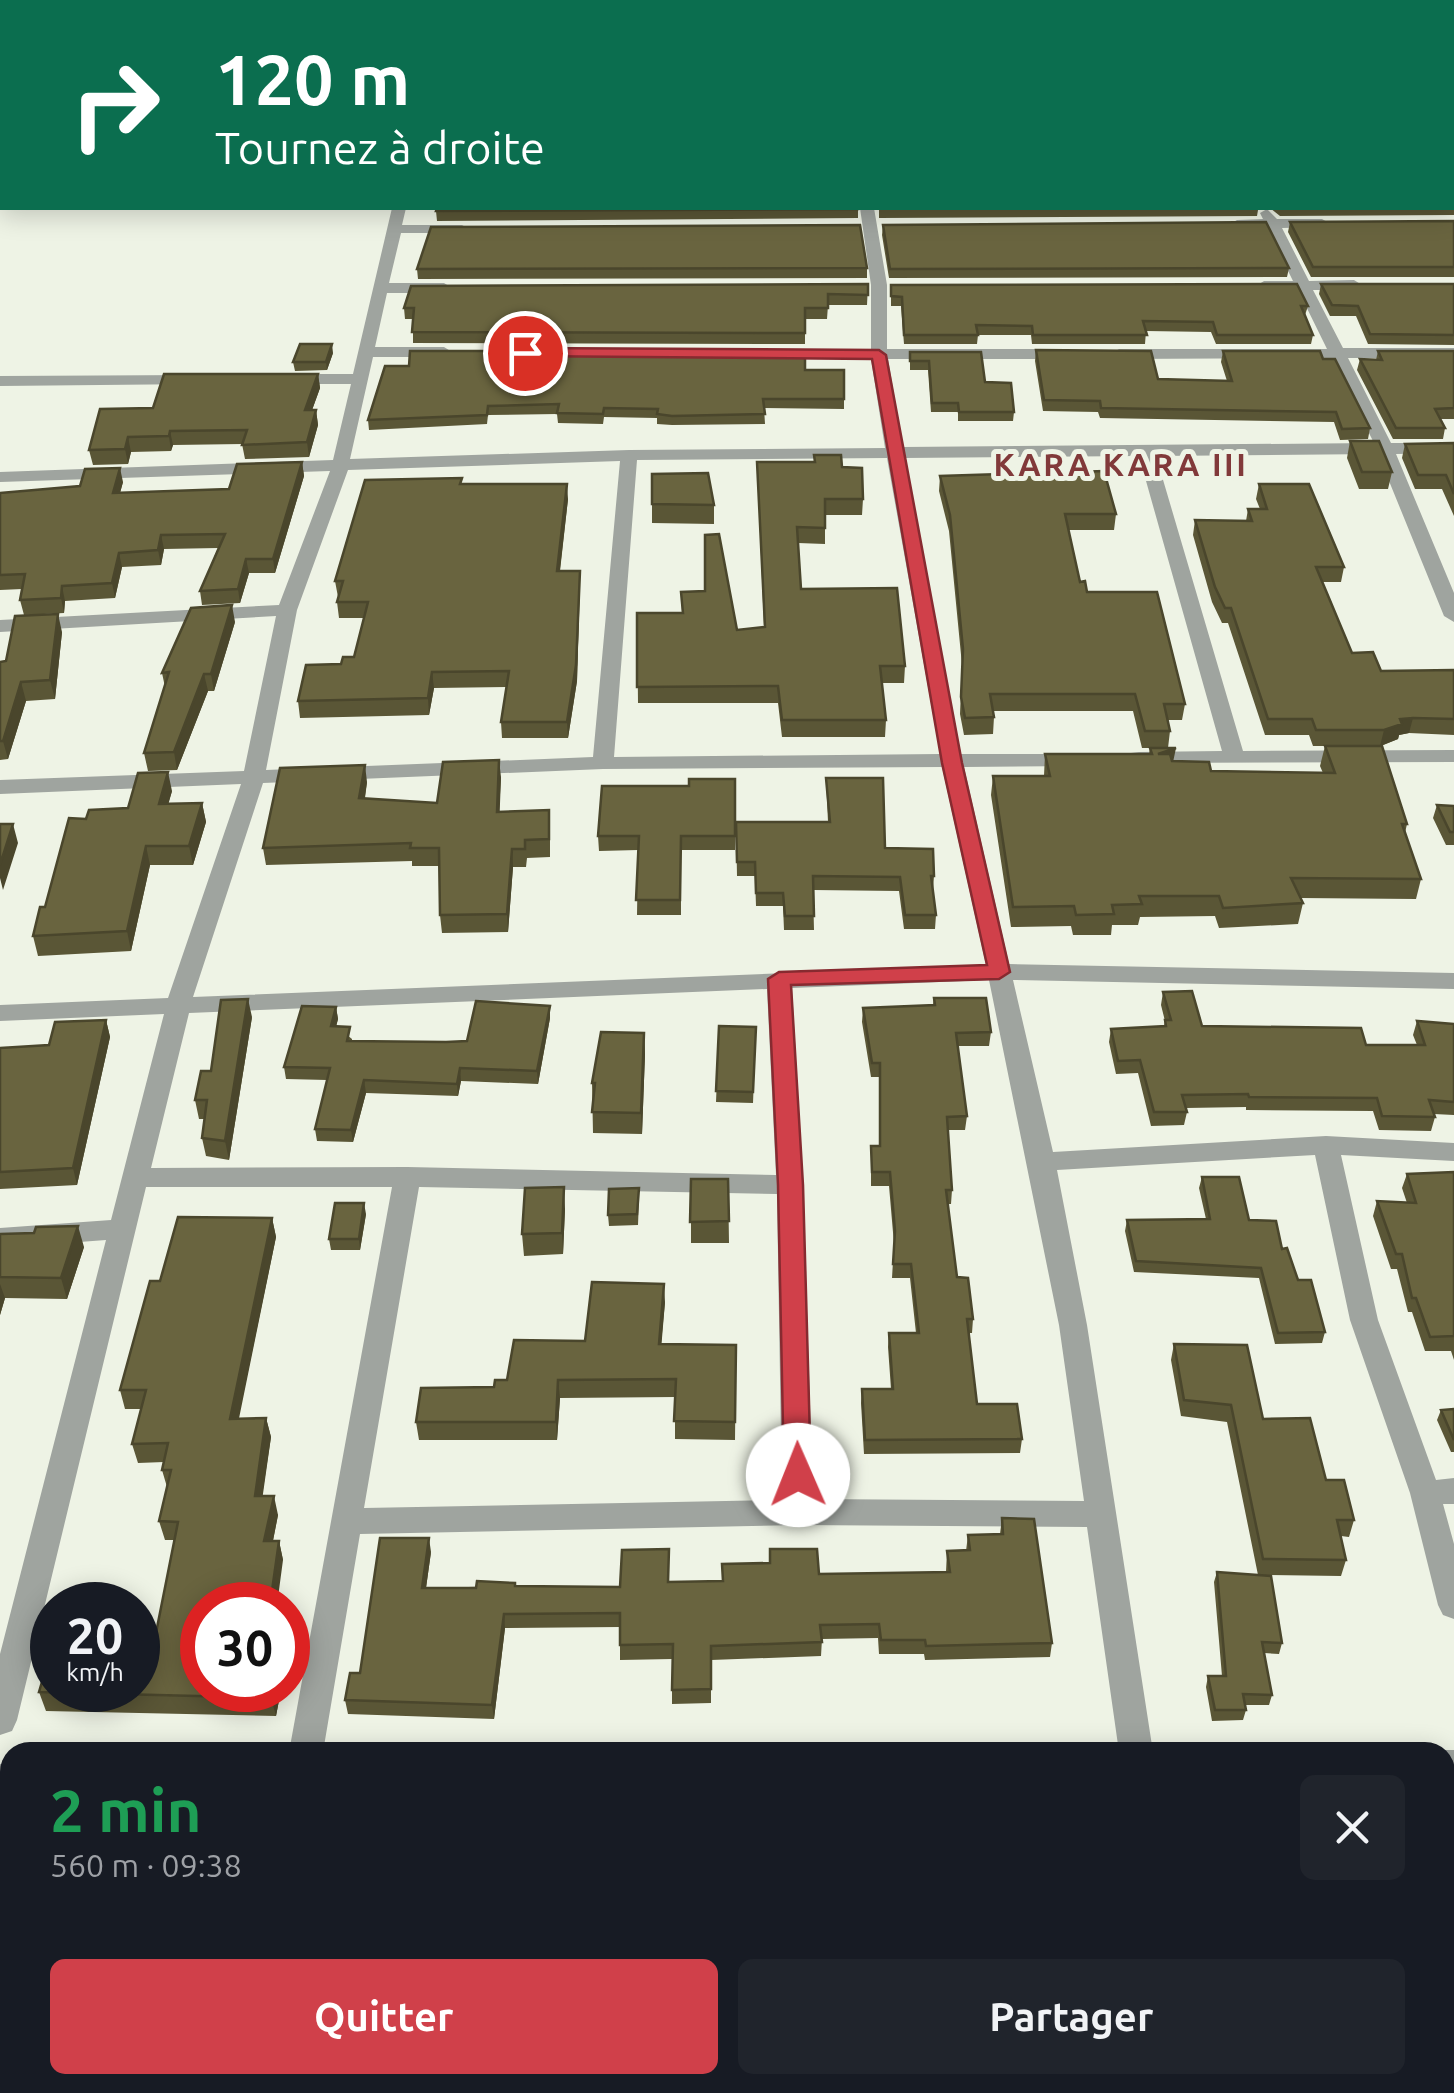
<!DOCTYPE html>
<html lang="fr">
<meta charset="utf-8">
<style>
:root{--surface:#171b24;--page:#20242c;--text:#f1f3f6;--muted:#9ea1a6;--accent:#d0404a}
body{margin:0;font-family:Ubuntu,sans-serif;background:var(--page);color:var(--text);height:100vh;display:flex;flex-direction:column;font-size:38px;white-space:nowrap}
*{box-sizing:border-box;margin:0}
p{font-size:32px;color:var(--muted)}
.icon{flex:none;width:55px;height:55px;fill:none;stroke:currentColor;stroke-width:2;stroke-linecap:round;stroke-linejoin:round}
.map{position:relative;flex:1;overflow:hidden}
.drawer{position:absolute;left:0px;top:1742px;width:1455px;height:352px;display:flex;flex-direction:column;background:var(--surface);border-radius:30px 30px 0 0;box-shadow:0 5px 25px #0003}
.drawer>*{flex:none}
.banner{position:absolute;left:0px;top:0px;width:1455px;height:210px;box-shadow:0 5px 25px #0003;background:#0b6e4f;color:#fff;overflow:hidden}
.speed{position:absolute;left:30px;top:1582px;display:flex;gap:20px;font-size:50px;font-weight:700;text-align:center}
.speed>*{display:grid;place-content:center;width:130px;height:130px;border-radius:50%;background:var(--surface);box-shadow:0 5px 25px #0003;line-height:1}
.speed small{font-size:25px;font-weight:400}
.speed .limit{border:15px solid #d22;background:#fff;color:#111}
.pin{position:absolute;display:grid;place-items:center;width:85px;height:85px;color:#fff;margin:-42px;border:5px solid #fff;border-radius:50%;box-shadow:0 2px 10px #0007}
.me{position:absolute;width:110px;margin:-55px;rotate:359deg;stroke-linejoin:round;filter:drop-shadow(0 0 8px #0008)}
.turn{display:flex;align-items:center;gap:35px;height:210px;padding:0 50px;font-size:45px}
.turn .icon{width:130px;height:130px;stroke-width:2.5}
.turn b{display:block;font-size:70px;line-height:85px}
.round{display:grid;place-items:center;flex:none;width:105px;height:105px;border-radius:15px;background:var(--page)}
.headline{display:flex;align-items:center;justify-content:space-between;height:170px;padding:0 50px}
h1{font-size:60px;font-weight:700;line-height:75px;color:#1e9e55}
.action{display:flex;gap:20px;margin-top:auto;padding:20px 50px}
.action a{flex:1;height:115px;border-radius:15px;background:var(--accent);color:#fff;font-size:40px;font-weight:700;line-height:115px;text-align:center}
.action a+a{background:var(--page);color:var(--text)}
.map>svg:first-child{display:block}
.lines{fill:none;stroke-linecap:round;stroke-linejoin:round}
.minor{fill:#9fa49f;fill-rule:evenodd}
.wall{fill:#5a5636}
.shaded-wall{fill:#4a462c}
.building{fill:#69643f;stroke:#4a462c;stroke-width:2.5}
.route{fill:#d0404a;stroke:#872a30;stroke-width:2.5}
.labels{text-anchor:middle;stroke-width:10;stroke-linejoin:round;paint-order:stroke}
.far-district-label{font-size:32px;font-weight:bold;letter-spacing:2.5px;fill:#81393a;stroke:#eef3e5}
</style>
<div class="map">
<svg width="1454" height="2093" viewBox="0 0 1454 2093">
<rect width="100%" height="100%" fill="#eef3e5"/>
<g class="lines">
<path class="minor" d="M1337 0H1349L1351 2H1339Z
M2 33V43L0 44V34Z
M0 165H2V173H0Z
M392 208H406L402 225H462L469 229 462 233H401L389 283H444L452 288 444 293H387L375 347H444L452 352 444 357H373L350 459 629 450 885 448 871 359H774L766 354 774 349H871V285L860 208H874L887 285V349H1069L1077 354 1069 359H888L903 447 1374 443 1331 358 1119 359 1111 354 1119 349H1327L1298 290 1264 291 1256 286 1264 281H1293L1267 228H1237L1230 224 1237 220 1263 219 1260 213 1267 209 1277 219H1322L1329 223 1322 227 1282 228 1309 281 1354 280 1362 285 1354 290H1313L1343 348H1454V358H1348L1391 443H1454V453L1396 454 1454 593V622L1444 616 1378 454 1156 456 1243 751 1454 750V762L1131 763 1128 758 1131 753 1139 752 1222 751 1139 456 904 458 961 754H1079L1090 760 1079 766 964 767 1009 964 1454 973V989L1013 980 1053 1152 1326 1136 1454 1143V1161L1341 1155 1378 1320 1436 1480 1454 1478V1504H1443L1454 1544V1619L1443 1615 1438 1605 1410 1493 1350 1320 1315 1155 1057 1170 1087 1325 1153 1752H1119L1087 1527 798 1525 360 1534 323 1752H289L392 1187H146L17 1720 12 1731 0 1735V1654L106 1240 0 1248V1228L111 1220 164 1014 0 1021V1005L168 998 241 784 0 794V780L244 771 276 616 0 632V620L279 605 330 471 0 482V472L333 460 351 384H284L276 379 284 374H353ZM887 458 940 754 614 757 637 460ZM620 461 593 757 266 770 297 610 348 470ZM942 767 986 965 193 997 263 783 603 769ZM989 980 1059 1325 1084 1501 813 1499 803 1185 792 988ZM767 989 776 1175 407 1167 151 1168 189 1013ZM419 1187 777 1194 782 1500 364 1508Z
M194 375 200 376V384L0 386V376Z
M1445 1750H1454V1782H1445V1752H1439Z
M10 1763V1795L0 1796V1764Z
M301 2085H339L338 2093H300Z
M830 2085H868L869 2093H831Z
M1183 2085H1221L1223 2093H1185Z"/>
</g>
<path class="wall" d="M0 0H736V2H2V29L0 31Z
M1452 161H1454V215L1280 216 1270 208H1452Z
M879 208H1263L1258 210 1257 216 879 218Z
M858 209V218L437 221 436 211Z
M1454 221V277H1311L1288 232 1290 222Z
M883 225 1289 268 1287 277 889 278 882 235Z
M867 268V278L418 279 417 269Z
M868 284 867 305H828L827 319H805V344L413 343V319H405L404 308Z
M1321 284H1454V345L1368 344 1356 316H1330L1319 294Z
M891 285 1308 306 1305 315 1313 335 1311 344H1216L1211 332 1146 331 1145 344H1032L1031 335H978L977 344H904L901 306H891Z
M1036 350 1158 379 1227 381 1221 362 1223 351 1323 359 1370 428 1368 439 1340 440 1334 422 1100 418 1098 412 1043 411 1035 361Z
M1378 351H1454V419H1440L1445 428 1443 439H1393L1357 370 1360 359 1376 360Z
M910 352 985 382 1014 412 1013 421H958V412H931L928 370H910Z
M333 353 327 370 295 371 293 362Z
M385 366 844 370V409L764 408 765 424 672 425 657 424V418L604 417 603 424 558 423 557 414 488 415 487 424 369 430 368 420Z
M318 374 320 388 312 410H316L318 425 309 457 245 459 242 444 173 445 171 451 131 452 128 464 93 465 89 450 153 408Z
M1350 441 1392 472 1388 489H1359L1347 458Z
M1454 443V516L1442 489H1415L1402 458 1405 444Z
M302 462 304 476 275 573H249L240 603 202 605 200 591 218 548 164 549 161 565 122 567 115 598 65 601 64 613 24 615 20 600 22 589 0 590V493L123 482 120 493 229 489Z
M757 462 842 467 863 499 862 515H825V544L798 543 801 589 905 666 904 683H882L886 720 885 737H782L778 703H638L637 613H682L681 592 705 591 737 630 764 627Z
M652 474 714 505V524L652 523Z
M940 476 1116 514 1114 530H1068L1080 582 1087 592 1185 704 1182 720H1168L1170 731 1168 748H1142L1133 711H993L994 717 993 734 964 735 960 714 962 665 949 531 939 491Z
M462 484 568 499 560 571H580V586L577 681 568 738H502L501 722 506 687 434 688 429 715 300 718 298 701 341 664 354 657 364 618H339L337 602 338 597 335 581Z
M1259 484 1344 567 1341 582H1322L1352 653 1381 671 1454 670V735L1409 733 1399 735 1398 739 1381 746 1407 824 1405 833 1421 879 1416 899 1300 898 1303 903 1298 924 1219 928 1215 916 1140 917 1138 925H1112L1111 935H1073L1071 926 1011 927 991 795 993 776H1044L1045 754H1149L1150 748 1173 761 1211 771 1323 773 1320 766 1325 746H1313L1309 735H1265L1228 623H1222L1212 602 1193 535 1195 520 1246 521 1248 509H1260L1256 499Z
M235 622 214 691H208L177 770 148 771 144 753 165 687 162 673Z
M62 632 55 699 26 701 8 759 0 760V662L6 661Z
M501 777 499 812 550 828V857L527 858 526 867H513L508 932 442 933 440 915V866H412V861L266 865 263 848 367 782 365 798 437 803Z
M826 778 885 848 934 876 933 890 936 915 935 929H904L899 891 813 890 814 930H784L783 906H756L755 876H737L736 822H828Z
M735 779V850H681V915H637L638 850 599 851 598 836 689 786Z
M172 791 168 804 202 803 206 822 193 865H150L131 951 38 956 33 936 86 819 128 808Z
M1437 805 1454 806V845H1446L1433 818Z
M1163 992 1202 1026 1366 1045H1417L1413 1035 1417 1021 1454 1024V1115L1434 1114 1435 1117 1431 1131 1379 1130 1373 1111 1246 1110V1107L1186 1108 1187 1112 1184 1125 1151 1126 1138 1073 1116 1074 1109 1042 1111 1029 1164 1026 1165 1021 1161 1005Z
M934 998 991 1032 989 1046H958L967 1116 965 1130H948L952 1190 951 1204H948L957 1277 973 1319 972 1333H969L977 1404 1022 1439 1020 1453 864 1454 861 1403 862 1389H891L888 1347 889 1333H916L910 1278H892L894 1244 889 1186H871V1146H879V1077H871L862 1022 863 1008 933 1005Z
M336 1007 338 1019 336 1026 352 1039V1041H467L550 1018 538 1084 461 1081 458 1096 366 1093 353 1142 317 1141 315 1129 327 1080 286 1079 284 1067Z
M252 1017 229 1160 206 1156 202 1138 205 1119H199L195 1100Z
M106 1020 110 1037 77 1185 0 1189V1048L49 1045Z
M719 1026 756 1027 753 1103 716 1102Z
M644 1033 645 1054 642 1134 593 1133 592 1083Z
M1454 1172V1360L1451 1351H1425L1412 1312H1408L1397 1269H1391L1373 1216 1377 1201 1407 1203 1402 1188 1407 1174Z
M1202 1177 1282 1249 1325 1332 1322 1343 1275 1344 1259 1278 1134 1272 1125 1231 1127 1220 1206 1219 1199 1188Z
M691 1179H728L729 1243H691Z
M639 1199 638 1225 609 1226 608 1215Z
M565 1209 563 1254 524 1256 522 1234Z
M366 1214 360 1250H331L329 1239Z
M272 1218 276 1237 238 1419 266 1418 271 1437 262 1496 278 1515 273 1541H279L283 1560 202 1605 281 1690 276 1716 46 1711 39 1692 52 1690 153 1648 174 1540H165L159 1521 167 1487 162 1470 164 1462 138 1463 132 1444 141 1409H125L120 1390 160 1281Z
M0 1234 84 1247 67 1299 5 1298 0 1315Z
M665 1302 661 1344 736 1345 735 1440 675 1439V1397L560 1398 557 1440H419L416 1422 494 1387Z
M1174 1344 1263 1419 1326 1480 1354 1520 1349 1537 1341 1536 1346 1560 1341 1576 1265 1575 1282 1643 1279 1654 1264 1653 1272 1695 1269 1705H1245L1246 1710 1243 1720 1212 1721 1206 1687 1208 1676H1222L1214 1582 1217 1572 1258 1575 1227 1422 1181 1416 1171 1360Z
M1454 1409V1452H1451L1437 1420 1441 1410Z
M1002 1518 1052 1643 1050 1657 925 1660 924 1654H879L878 1638 822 1639 821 1656 711 1660V1703L672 1704V1659L620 1660V1627L505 1628 494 1719 348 1714 345 1700 431 1552 426 1588 515 1586 620 1587 669 1582 722 1581 819 1574 946 1572 947 1551H966L968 1535 1000 1534Z
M10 1865V1963H0V1897Z
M1445 1889H1454V2047H1446L1454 2093H1396L1395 2085H1445Z"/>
<path class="shaded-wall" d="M332 344 333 353 327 370 326 362Z
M318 374 320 388 307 424 305 410Z
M316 410 318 425 309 457 307 442Z
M170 431 173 445 171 451 169 436Z
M128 437 131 452 128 464 125 449Z
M302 462 304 476 275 573 273 559Z
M120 468 123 482 116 507 113 493Z
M567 484 568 499 558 586 557 571Z
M161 535 164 549 161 565 158 550Z
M119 553 122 567 115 598 112 583Z
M246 559 249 573 240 603 238 589Z
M580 571 577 681 568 738 567 722Z
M62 586 65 601 64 613 61 598Z
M232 605 235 622 214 691 211 674Z
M58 614 62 632 55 699 50 680Z
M432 672 434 688 429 715 428 698Z
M204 674 208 691 177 770 174 752Z
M21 682 26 701 8 759 3 741Z
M1413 718 1409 733 1399 735 1398 739 1380 746 1384 730 1400 719Z
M1176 748 1172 767 1158 754Z
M499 760 501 777 499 830 497 812Z
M365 765 367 782 362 816 359 798Z
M168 772 172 791 163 823 159 804Z
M202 803 206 822 193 865 189 846Z
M13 824 18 843 3 890 0 878V865Z
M146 846 150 865 131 951 127 931Z
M512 849 513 867 508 932 507 914Z
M248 999 252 1017 229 1160 225 1141Z
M550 1006V1018L538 1084 537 1071Z
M336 1007 338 1019 333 1039 331 1026Z
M106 1020 110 1037 77 1185 73 1168Z
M644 1033 645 1054 642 1134 641 1113Z
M460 1068 461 1081 458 1096 457 1084Z
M364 1080 366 1093 353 1142 351 1130Z
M564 1187 565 1209 563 1254 562 1233Z
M364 1203 366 1214 360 1250 359 1239Z
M272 1218 276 1237 235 1438 230 1419Z
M78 1226 84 1247 67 1299 61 1278Z
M0 1284 5 1298 0 1315Z
M664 1284 665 1302 660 1362 659 1344Z
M558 1380 560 1398 557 1440 556 1422Z
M266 1418 271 1437 260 1515 255 1496Z
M274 1496 278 1515 269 1560 264 1541Z
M429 1538 431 1552 424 1602 422 1588Z
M279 1541 283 1560 277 1605H270Z
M504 1614 505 1628 494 1719 492 1705Z
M273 1690H281L276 1716 271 1698Z
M41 2085H54L52 2093H39Z
M272 2085H280L279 2093H271Z"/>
<path class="building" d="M0 0H65L62 2H2V19L0 21Z
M90 0H736V2H132Z
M742 0H1312L1313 2H741Z
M1373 0H1454V17H1452V2H1375Z
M1452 104H1454V148H1452Z
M1452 161H1454V206H1452Z
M437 208H858V209L436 211Z
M1454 221V267H1313L1290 222Z
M1266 222 1289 268 890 269 883 225Z
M860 225 867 268 417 269 431 227Z
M868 284V295L828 294V308H805V333L412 332 414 308H404L411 286Z
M1297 284 1308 306H1301L1313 335H1217L1213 322 1143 321 1147 335H1033L1032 326 976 325 978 335H904L902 297 891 296V285Z
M1321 284H1454V335L1370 334 1358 306 1332 305Z
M300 344H332L326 362H293Z
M1036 350 1151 351 1158 379 1232 381 1223 351H1320L1323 359H1335L1370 428 1342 429 1336 412 1101 408 1100 401 1044 400Z
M410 351H805V370H844V399H763L765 414 672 416 657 414 658 409 604 408 603 414 557 413 559 404 488 406 487 415 368 420 385 366H409Z
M1378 351H1454V408L1435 409 1445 428H1396L1360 359 1382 360Z
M910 352H981L985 382 1011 383 1014 412H959L958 403H932L929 361H910Z
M164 374H318L305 410H316L307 442 242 445 247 430 170 431 169 436 128 437 125 449 89 450 100 409 153 408Z
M1350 441H1379L1392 472H1362Z
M1454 443V494L1446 475H1418L1405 444Z
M814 455H841L842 467 862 468 863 499H825V528L797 527 801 589 897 588 905 666H880L886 720H782L778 686 637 687V613H683L681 592 705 591V535L719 534 737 630 765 627 757 462H815Z
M302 462 273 559H246L238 589 200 591 225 534 161 535 158 550 119 553 112 583 62 586 61 598 20 600 25 574 0 575V493L80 486 85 469 120 468 113 493 229 489 237 464Z
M1104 471 1116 514H1065L1080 582 1085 581 1087 592H1157L1185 704H1164L1170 731H1145L1135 694H990L994 717 965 718 961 697 963 649 950 515 940 476Z
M708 473 714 505 652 504V474Z
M462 478 460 484H567L557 571H580L576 665 567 722H501L509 671 432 672 428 698 298 701 306 665 341 664 343 657H354L368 602H337L343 581H335L365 480Z
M1259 484H1309L1344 567H1316L1352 653 1373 652 1381 671 1454 670V719L1413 718 1400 719 1402 724 1384 730H1316L1312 719H1268L1231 608H1225L1215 587 1195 520 1252 521 1248 509H1267Z
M232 605 211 674H204L174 752 144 753 169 672 162 673 191 608Z
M58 614 50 680 21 682 3 741H0V662L6 661 15 616Z
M1325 746H1382L1407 824H1402L1421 879 1291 878 1303 903 1223 908 1219 896H1139L1142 904 1112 905 1114 914 1076 915 1074 906 1013 907 993 776H1050L1045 754H1152L1150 748H1176L1158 754H1170L1172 761 1209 762 1211 771 1335 773Z
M499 760 497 812 549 810V839L525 840V849H512L507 914 440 915 439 848H410L411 843 263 848 280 768 365 765 359 798 437 803 443 762Z
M168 772 159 804 202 803 189 846H146L127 931 33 936 40 907H45L69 818 86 819 89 810 128 808 138 773Z
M826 778H883L885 848 933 849 934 876H931L936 915H905L900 877 813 876 814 916H785L783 893H756L755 862H737L736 822H830Z
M689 779H735V836H681L680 900H636L639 836H598L602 786H689Z
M1437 805 1454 806V832H1450Z
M0 824H13L0 865Z
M1192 991 1202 1026 1361 1028 1366 1045H1425L1417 1021 1454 1024V1102L1429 1100 1435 1117 1382 1116 1377 1098 1249 1097 1248 1094 1182 1095 1187 1112H1154L1140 1060 1118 1061 1111 1029 1166 1026 1165 1020H1171L1163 992Z
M934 998H986L991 1032 956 1033 967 1116 947 1117 952 1190H946L957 1277 968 1278 973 1319H967L977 1404H1017L1022 1439 865 1440 862 1389H893L889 1333H919L911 1264H893L895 1231 890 1172H872L871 1146H880V1063H872L863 1008 935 1005Z
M248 999 225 1141 202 1138 207 1100H195L201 1071H211L221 1000Z
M476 1001 550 1006 537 1071 460 1068 457 1084 364 1080 351 1130 315 1129 330 1068 284 1067 302 1006 336 1007 331 1026 350 1027 347 1041 446 1042 467 1041Z
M106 1020 73 1168 0 1172V1048L49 1045 55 1022Z
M719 1026 756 1027 753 1092 716 1091Z
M601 1032 644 1033 641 1113 592 1112 595 1083H592Z
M1454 1172V1336L1430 1337 1416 1298H1412L1402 1254H1396L1377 1201 1416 1203 1407 1174Z
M1202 1177H1239L1249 1220 1276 1221 1282 1249 1287 1248 1298 1280H1311L1325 1332 1278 1333 1261 1268 1136 1261 1127 1220 1210 1219Z
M691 1179H728L729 1221 690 1222Z
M564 1187 562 1233 522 1234 525 1188Z
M639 1188 637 1214 608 1215 609 1189Z
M335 1203H364L359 1239H329Z
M178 1217 272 1218 230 1419 266 1418 255 1496H274L264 1541H279L270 1605H202V1690H273L271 1698 39 1692 52 1648V1690H138V1649L153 1648 178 1522 159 1521 171 1470H162L168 1443 132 1444 146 1390H120L150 1281H160Z
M78 1226 61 1278 0 1277V1234L34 1233 36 1227Z
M592 1282 664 1284 659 1344 736 1345 735 1422 674 1421 676 1379 558 1380 556 1422H416L421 1388 494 1387 495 1380H507L514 1340 585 1341Z
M1174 1344 1247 1345 1263 1419 1310 1418 1326 1480H1344L1354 1520H1337L1346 1560 1263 1559 1231 1405 1184 1400Z
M1454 1409V1440L1441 1410Z
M1002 1518 1034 1519 1052 1643 926 1646 925 1640H881L879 1624 820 1625 822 1642 711 1646V1689L672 1690 673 1644 620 1645V1613L504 1614 492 1705 345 1700 350 1673H360L380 1538H429L422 1588H476L477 1581 515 1583V1586L620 1587 622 1550 669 1549 668 1582 723 1581 722 1564 770 1563V1549H817L819 1574 950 1572 947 1551 970 1550 968 1535 1003 1534Z
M1217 1572 1271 1576 1282 1643 1262 1642 1272 1695 1243 1694 1246 1710H1215L1208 1676H1226Z
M10 1865V1945H0V1897Z
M1445 1889H1454V2027H1445Z
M0 2004H10V2085H41L39 2093H0Z
M1445 2043 1454 2081V2093H1410L1408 2085H1445Z
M117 2085H272L271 2093H116Z
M729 2085H812L811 2093H728Z
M973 2085H1054L1055 2093H973Z"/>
<path class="route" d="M525 348 879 350 886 355 962 763 1010 972 999 979 791 985 803 1185 811 1475 807 1483 798 1487 788 1483 784 1475 778 1185 768 979 779 972 987 965 942 763 872 359 520 356 518 353Z"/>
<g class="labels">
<g class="far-district-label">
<text x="1121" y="476">KARA KARA III</text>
</g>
</g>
</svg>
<div class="speed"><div>20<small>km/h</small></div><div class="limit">30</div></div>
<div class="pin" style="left:525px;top:353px;background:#d93025"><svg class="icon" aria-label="arrive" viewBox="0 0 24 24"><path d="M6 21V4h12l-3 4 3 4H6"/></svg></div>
<svg class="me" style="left:798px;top:1475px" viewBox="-20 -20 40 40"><circle r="19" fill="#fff"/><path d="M0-13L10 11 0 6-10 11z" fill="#d0404a"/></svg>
<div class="banner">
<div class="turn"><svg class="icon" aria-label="right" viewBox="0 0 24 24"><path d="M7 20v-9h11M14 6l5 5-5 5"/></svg><div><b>120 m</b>Tournez à droite</div></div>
</div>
<section class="drawer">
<div class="headline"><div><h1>2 min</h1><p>560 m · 09:38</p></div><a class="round"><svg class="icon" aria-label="close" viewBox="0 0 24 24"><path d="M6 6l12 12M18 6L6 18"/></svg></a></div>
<div class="action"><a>Quitter</a><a>Partager</a></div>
</section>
</div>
